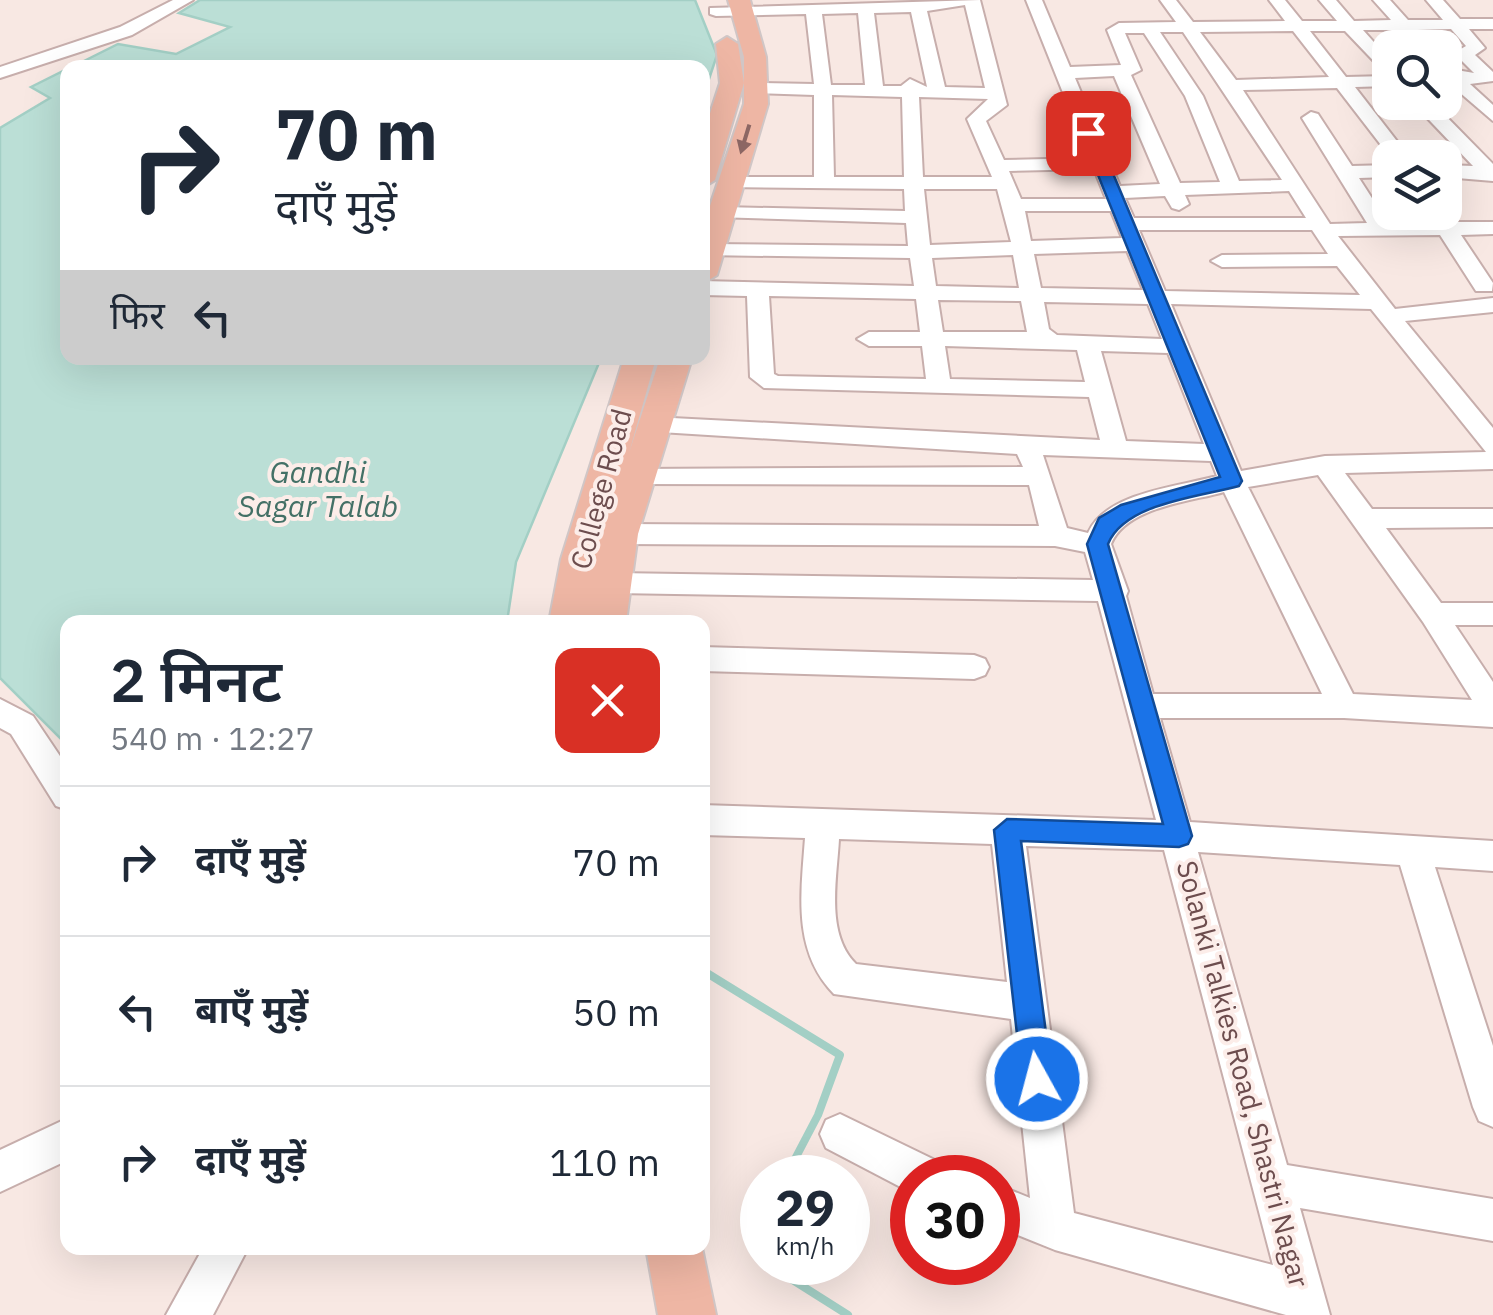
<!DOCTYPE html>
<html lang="hi">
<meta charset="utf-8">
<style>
:root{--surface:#fff;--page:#f6f6f7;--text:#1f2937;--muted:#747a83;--line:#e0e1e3}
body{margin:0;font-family:"IBM Plex Sans","Noto Sans Devanagari",sans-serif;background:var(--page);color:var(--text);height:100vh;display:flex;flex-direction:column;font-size:38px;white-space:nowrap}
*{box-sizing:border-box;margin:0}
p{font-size:32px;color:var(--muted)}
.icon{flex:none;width:55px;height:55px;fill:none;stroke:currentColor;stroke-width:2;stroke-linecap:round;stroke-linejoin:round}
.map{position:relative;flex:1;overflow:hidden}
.details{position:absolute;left:60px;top:615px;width:650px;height:640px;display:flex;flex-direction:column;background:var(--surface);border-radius:20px;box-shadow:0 10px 40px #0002}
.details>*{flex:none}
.guide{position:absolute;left:60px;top:60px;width:650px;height:305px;border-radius:20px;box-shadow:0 10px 40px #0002;background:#fff;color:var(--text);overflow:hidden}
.controls{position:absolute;left:1372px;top:30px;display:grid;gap:20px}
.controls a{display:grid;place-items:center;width:90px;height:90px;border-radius:20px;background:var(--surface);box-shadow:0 10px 40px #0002;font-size:50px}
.speed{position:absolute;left:740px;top:1155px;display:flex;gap:20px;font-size:50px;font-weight:700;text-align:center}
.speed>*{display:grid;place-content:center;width:130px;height:130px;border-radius:50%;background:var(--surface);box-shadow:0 10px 40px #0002;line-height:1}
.speed small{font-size:25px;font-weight:400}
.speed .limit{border:15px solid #d22;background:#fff;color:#111}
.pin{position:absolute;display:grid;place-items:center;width:85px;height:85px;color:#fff;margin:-42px;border-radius:20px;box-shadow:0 5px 15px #0006}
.me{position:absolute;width:110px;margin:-55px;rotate:353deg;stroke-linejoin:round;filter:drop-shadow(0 0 8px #0008)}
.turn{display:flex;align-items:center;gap:35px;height:210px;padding:0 50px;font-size:45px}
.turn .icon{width:130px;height:130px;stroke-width:2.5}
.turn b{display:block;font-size:70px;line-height:85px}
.then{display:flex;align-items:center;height:95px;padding:0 50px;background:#0003;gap:20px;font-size:38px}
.round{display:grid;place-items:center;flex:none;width:105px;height:105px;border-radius:20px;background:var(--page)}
.summary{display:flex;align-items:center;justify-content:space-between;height:170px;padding:0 50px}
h1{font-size:60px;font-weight:600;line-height:75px}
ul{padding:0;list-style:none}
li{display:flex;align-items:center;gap:30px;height:150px;padding:0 50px;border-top:2px solid var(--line)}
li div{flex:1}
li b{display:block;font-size:38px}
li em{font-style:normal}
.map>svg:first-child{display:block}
.water{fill:#bbdfd6;stroke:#a3cfc5;stroke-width:2.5}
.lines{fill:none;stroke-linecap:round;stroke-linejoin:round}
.stream{stroke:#a3cfc5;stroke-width:8}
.minor-casing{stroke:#c7aeac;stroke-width:4}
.major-casing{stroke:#d0c6c6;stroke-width:4}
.minor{fill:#fff;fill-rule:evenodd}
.major{fill:#eeb6a4;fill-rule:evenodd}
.oneway{fill:#8d6764}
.route{fill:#1a73e8;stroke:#114b97;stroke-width:2.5}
.labels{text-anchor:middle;stroke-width:8;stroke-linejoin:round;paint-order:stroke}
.street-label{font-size:28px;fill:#6d4d4e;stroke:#fcede9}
.water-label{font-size:30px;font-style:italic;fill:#437066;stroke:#fcede9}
</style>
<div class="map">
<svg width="1493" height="1315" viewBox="0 0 1493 1315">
<rect width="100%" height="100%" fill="#f8e8e3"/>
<path class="water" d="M200 0H695L717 55 703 97 702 68H70L118 44 176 54 230 27 179 13Z
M67 69 68 358H601L516 562 507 622H68L67 745 0 678V128L50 98 31 87Z"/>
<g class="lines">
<path class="stream" d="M702 970 840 1055 818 1115 785 1178
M785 1262 788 1277 848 1315"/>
<defs>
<path id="minor" d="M173 0H193L132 35 0 78V67L120 27Z
M980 0 1007 105 986 121 1004 160 1089 158 1026 0H1042L1070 67 1121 65 1107 30 1119 23 1176 22 1160 0H1176L1193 22 1285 21 1269 0H1285L1302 21H1337L1319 0H1336L1354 21 1391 20 1373 0H1390L1408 20H1443L1426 0H1443L1460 19H1493V29H1469L1485 48 1475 55 1493 72V81L1470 84 1493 105V121L1451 85H1445V68L1474 73 1454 53 1466 46 1451 29 1417 30 1433 48H1415L1399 30H1363L1390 60V86L1355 87 1410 158H1391L1337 88 1243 90 1330 224 1367 223 1302 118 1311 112 1318 114 1352 166 1390 165V177L1359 178 1388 223 1432 222V213L1445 212 1453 222H1493V234L1461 235 1493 283 1492 291H1476L1440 235 1338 236 1395 309 1493 298V312L1405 321 1493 428V469L1345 473 1372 509H1493V527L1386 528 1441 603H1493V625H1455L1493 682V727L1344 718H1160L1190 822 1493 841V871L1435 867 1493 1046V1127L1479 1121 1473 1107 1400 865 1198 852 1287 1165 1493 1199V1241L1300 1208 1330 1315H1286L1055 1250 998 1227V1185L1030 1198 1011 1019 834 994C792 951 801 893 805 838L702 835V805L1156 820 1098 601 615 593 601 583 615 573 1093 580 1085 552 1055 546 620 544 606 534 620 524 1039 526 1029 485 627 484 623 478 636 469 1023 467 1017 454 644 431 640 425 653 417 1100 440 1089 397 764 388 750 377 747 296 702 295V281L914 286 910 258 702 255V245L710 244 908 246 906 223 715 217V209L722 207 905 211 904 189 724 187V179L731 177H814V95L756 93 747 88 756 83 814 84 806 14 716 16 710 14V8ZM965 5 985 88 945 87 927 11ZM911 12 927 87 910 79 901 86H883L874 13ZM858 13 865 85H831L822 14ZM1293 31 1329 77 1236 80 1200 32ZM1310 31H1345L1388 76 1346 77ZM1160 32H1183L1282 180 1239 181 1203 96ZM1125 33H1144L1185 96 1220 182 1180 183 1131 75 1141 70ZM1114 76 1160 184 1120 186 1075 78ZM832 95 902 97 904 177H834ZM919 97 988 99 967 119 992 177H923ZM1094 169 1106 199H1021L1009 171ZM924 189H997L1011 242 930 245ZM1289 191 1306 218H1134L1125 198 1165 196 1172 208 1179 210 1189 204 1185 195ZM1025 211H1111L1122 238 1031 241ZM1139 230H1312L1328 254 1222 255 1211 261 1222 267 1337 266 1360 295 1165 291ZM1127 251 1143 290 1041 288 1034 254ZM1013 255 1019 288 936 286 932 258ZM769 296 916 299 920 332H869L857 339 869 346H922L926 379 778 376 774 374ZM938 300 1021 301 1027 332H943ZM1044 302 1148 304 1162 339 1057 335 1049 329ZM1171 304 1371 309 1486 452 1325 456 1241 471ZM945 346 1077 350 1085 382 950 379ZM1101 351 1168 353 1204 444 1126 441ZM1043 455 1211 461 1217 476C1178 487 1106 492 1088 533L1067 528ZM1318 475 1423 622 1472 700 1353 694 1248 487ZM1224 492 1322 694H1153L1126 596 1128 591 1111 544C1126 507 1189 502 1224 492ZM839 839 992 844 1007 982 856 964C825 934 837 878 839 839ZM1026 846 1164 850 1273 1265 1074 1213Z
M1412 102H1432L1493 164V181L1445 177V165L1473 166Z
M702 647 974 655 985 659 989 667 985 675 974 679 702 671Z
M0 699 33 716 68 768V810L56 806 11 734 0 728Z
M840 1114 941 1163 946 1178H912V1193L826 1148 820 1134 826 1120Z
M68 1118V1160L0 1192V1150Z
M203 1248H248L213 1315H166Z"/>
<path id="major" d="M728 0H750L766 57 768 104 717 275 702 284V230L744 104V57Z
M727 37 738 44 744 83 715 180 702 188V138L720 83 716 44Z
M624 358H656L629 453 660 358H692L638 534 626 622H549L561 559Z
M646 1248H702L716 1315H658Z"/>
</defs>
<use href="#minor" class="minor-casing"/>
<use href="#major" class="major-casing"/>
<use href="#minor" class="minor"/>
<use href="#major" class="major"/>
</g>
<defs><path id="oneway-solid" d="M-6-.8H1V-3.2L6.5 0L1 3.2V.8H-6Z" transform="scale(2.5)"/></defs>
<use class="oneway" href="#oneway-solid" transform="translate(745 139) rotate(107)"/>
<path class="route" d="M1088 129 1096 133 1242 481 1239 486C1199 497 1125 503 1108 544L1192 836 1188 844 1179 847 1021 841 1052 1079 1047 1089 1037 1094 1026 1089 1022 1079 994 830 1007 819 1163 824 1087 544 1099 518 1121 505 1220 477 1081 133Z"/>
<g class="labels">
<g class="street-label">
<text transform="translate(601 489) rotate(-75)" y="10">College Road</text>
<text transform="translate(1243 1074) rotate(75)" y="10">Solanki Talkies Road, Shastri Nagar</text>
</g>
<g class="water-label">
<text x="318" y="483">Gandhi<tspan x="318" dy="34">Sagar Talab</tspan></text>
</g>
</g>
</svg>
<div class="controls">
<a><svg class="icon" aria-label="search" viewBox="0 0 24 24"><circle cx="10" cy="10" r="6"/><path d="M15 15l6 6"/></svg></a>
<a><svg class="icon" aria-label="layers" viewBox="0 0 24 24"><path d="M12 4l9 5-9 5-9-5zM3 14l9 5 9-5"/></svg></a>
</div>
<div class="speed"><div>29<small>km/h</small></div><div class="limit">30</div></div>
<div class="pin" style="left:1088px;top:133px;background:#d93025"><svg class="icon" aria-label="arrive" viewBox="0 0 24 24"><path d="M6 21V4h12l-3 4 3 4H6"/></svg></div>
<svg class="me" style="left:1037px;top:1079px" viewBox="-20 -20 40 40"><circle r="17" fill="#1a73e8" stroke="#fff" stroke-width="3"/><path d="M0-11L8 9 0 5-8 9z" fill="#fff"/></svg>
<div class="guide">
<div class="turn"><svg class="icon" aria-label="right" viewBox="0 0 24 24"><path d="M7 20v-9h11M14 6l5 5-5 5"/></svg><div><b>70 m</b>दाएँ मुड़ें</div></div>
<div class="then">फिर<svg class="icon" aria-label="left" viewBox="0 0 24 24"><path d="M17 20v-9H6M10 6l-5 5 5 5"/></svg></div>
</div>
<section class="details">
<div class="summary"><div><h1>2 मिनट</h1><p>540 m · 12:27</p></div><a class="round" style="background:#d93025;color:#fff"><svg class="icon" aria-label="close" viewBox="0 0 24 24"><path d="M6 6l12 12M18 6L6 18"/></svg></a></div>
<ul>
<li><svg class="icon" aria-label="right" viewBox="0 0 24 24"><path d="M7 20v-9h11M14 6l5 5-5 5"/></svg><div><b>दाएँ मुड़ें</b></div><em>70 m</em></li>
<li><svg class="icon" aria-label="left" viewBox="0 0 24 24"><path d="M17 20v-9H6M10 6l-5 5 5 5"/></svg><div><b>बाएँ मुड़ें</b></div><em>50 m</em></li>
<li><svg class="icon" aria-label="right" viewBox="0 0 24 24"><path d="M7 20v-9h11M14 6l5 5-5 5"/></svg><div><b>दाएँ मुड़ें</b></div><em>110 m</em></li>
</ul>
</section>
</div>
